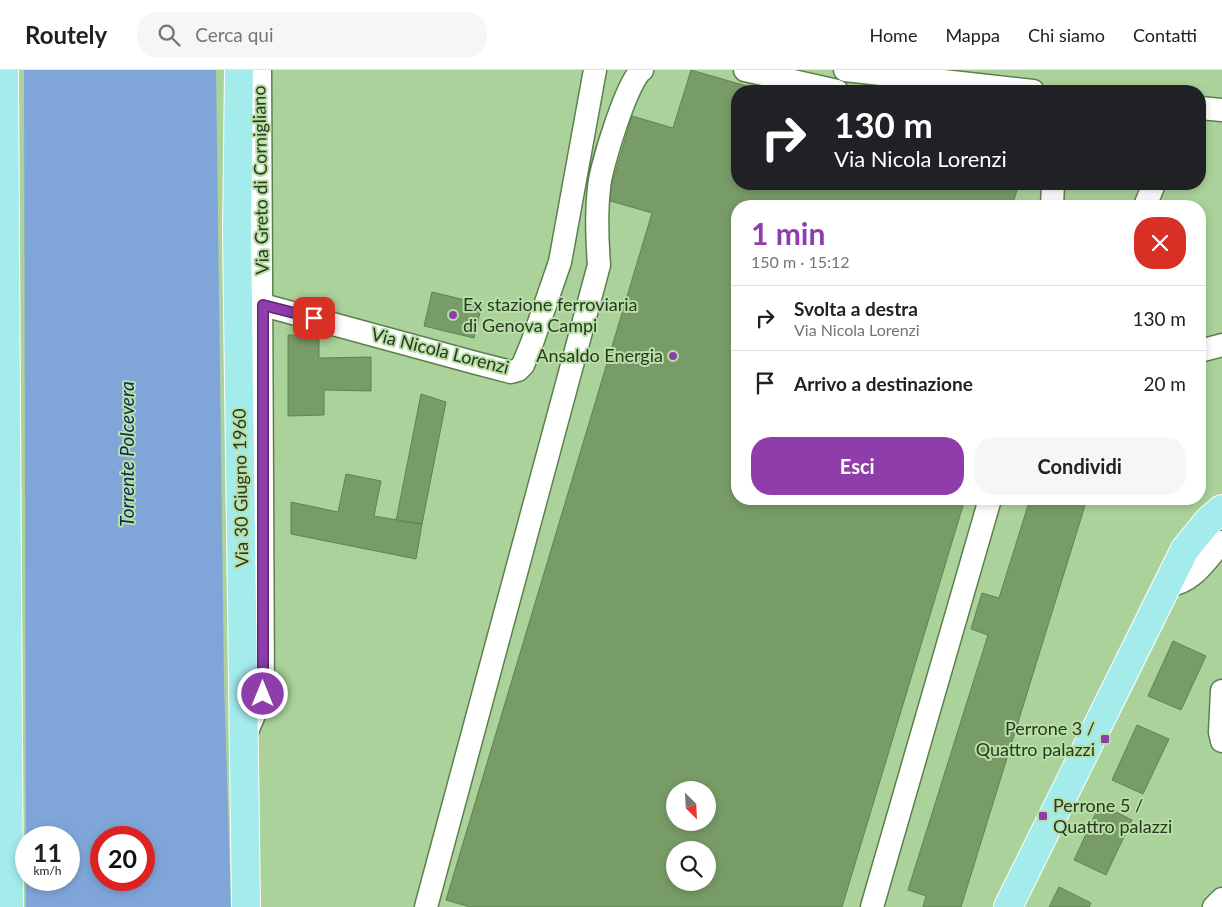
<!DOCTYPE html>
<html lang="it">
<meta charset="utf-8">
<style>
:root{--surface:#fff;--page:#f6f6f6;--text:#202124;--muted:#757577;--line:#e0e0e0;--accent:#8f3dab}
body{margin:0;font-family:Lato,sans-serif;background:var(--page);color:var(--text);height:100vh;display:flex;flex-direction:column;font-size:19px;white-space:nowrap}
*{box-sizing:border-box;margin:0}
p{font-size:16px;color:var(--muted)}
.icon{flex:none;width:28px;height:28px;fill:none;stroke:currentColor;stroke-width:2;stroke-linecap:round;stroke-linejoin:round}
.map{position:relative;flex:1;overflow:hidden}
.sheet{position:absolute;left:731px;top:130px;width:475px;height:305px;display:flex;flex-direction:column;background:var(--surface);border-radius:20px;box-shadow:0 2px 8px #0003}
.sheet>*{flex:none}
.banner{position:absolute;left:731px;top:15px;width:475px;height:105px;border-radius:20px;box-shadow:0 2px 8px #0003;background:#202124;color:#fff;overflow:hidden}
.needle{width:32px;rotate:156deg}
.tools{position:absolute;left:666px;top:711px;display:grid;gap:10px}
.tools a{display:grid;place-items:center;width:50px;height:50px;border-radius:50%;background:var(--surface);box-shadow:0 2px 8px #0003;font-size:25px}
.speed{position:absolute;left:15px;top:756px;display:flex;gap:10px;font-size:25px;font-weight:700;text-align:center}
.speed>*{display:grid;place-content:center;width:65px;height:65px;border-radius:50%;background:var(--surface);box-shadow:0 2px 8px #0003;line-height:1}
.speed small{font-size:12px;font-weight:400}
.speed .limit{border:8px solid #d22;background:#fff;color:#111}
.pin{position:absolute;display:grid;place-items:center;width:42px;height:42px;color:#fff;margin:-21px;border-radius:10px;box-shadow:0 2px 8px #0006}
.me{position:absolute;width:55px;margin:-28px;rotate:0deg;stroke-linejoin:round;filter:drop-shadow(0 0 4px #0008)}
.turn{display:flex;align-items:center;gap:18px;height:105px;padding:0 20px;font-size:22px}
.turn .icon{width:65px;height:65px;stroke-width:2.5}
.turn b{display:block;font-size:35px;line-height:42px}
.round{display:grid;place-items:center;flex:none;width:52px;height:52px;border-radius:20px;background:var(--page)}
.overview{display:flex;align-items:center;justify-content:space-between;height:85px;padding:0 20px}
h1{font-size:30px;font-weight:700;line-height:38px;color:var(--accent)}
.cta{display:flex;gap:10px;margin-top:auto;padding:10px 20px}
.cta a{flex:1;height:58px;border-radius:20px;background:var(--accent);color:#fff;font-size:20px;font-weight:700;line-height:58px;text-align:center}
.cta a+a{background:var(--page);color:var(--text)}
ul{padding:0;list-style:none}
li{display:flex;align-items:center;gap:15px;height:65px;padding:0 20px;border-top:1px solid var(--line)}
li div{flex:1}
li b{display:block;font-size:19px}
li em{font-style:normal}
header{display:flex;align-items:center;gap:30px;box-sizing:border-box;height:70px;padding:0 25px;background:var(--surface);border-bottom:1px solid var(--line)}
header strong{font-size:24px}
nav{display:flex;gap:28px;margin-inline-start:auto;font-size:18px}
.search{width:350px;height:45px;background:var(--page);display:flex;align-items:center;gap:12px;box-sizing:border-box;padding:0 18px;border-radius:20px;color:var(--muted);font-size:19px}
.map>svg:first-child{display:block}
.water{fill:#80a6d9;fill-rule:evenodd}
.building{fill:#789c67;stroke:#60844f;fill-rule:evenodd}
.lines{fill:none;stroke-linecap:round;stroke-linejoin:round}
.minor-casing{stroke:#5c804c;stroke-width:25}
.major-casing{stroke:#fff;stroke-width:30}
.minor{stroke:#fff;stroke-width:22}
.major{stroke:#a4ebec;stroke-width:28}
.route-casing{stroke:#5d286f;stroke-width:12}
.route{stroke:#8f3dab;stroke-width:9}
.poi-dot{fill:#8f3dab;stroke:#b7dfa6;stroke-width:2}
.labels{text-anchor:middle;stroke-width:4;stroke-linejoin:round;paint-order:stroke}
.street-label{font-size:18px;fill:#293822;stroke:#b7dfa6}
.poi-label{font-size:18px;fill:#293822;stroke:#b7dfa6;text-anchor:start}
.water-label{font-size:19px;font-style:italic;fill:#062b59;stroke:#b7dfa6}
</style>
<header>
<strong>Routely</strong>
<div class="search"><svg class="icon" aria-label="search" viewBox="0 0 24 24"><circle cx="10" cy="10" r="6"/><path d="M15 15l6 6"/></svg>Cerca qui</div>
<nav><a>Home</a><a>Mappa</a><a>Chi siamo</a><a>Contatti</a></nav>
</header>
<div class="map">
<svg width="1222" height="837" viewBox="0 0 1222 837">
<rect width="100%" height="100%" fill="#abd29a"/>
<path class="water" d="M24 0H216L224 610 231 837H26ZM26 768H69V810H26ZM101 768H144V810H101Z"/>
<path class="building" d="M691 0 764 21H738V114H1019L1012 136H738V429H965L842 837H470L446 830 652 143 607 130 632 46 673 58ZM675 720H708V752H675ZM675 780H708V812H675Z
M1200 195 1206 196 1200 215Z
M432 222 482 234 474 268 424 256Z
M288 265 319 266V288L371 287V321L324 320V345L288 346Z
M421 324 446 332 422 454 396 451Z
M346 404 381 411 374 446 422 454 416 489 291 464V432L338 442Z
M1030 429H1087L961 837H923L926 826 908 820 988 565 971 559 982 523 999 528Z
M1173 571 1206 586 1181 640 1148 626Z
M1137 655 1169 669 1143 724 1112 710Z
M1100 734 1132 750 1106 805 1074 790Z
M1059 817 1091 833 1089 837H1049Z"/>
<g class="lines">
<defs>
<path id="minor" d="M745 0 837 21
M845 0 1033 21
M1200 38 1222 40
M1052 136 1053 114
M1145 136 1154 114
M263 235 476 293 511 302 518 300 523 295 532 273 560 192 595 0
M1200 281 1222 275
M1167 516C1194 512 1205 491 1222 472
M1222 621 1220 662 1222 671
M245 666 263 624 260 0
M426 837 599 195C597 169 596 144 599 118 600 99 628 8 642 0
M872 837 990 429
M1214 837 1222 829"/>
<path id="major" d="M4 0 9 837
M239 0 237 163 246 837
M1008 837 1185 479 1208 451 1222 439"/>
</defs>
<use href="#minor" class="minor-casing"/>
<use href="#major" class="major-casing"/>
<use href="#minor" class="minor"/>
<use href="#major" class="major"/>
</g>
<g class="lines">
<defs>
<path id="route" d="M263 624V235L314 248"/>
</defs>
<use href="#route" class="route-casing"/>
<use href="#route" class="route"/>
</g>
<g class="poi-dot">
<circle cx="453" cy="245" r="5"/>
<circle cx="673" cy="286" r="5"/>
<rect x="1100" y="664" width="10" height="10" rx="2.5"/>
<rect x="1038" y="741" width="10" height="10" rx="2.5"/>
</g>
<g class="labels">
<g class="street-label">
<text transform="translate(261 110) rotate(-91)" y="6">Via Greto di Cornigliano</text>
<text transform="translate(440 281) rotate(14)" y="6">Via Nicola Lorenzi</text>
<text transform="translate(241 418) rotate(-91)" y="6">Via 30 Giugno 1960</text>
</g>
<g class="poi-label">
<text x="463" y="241">Ex stazione ferroviaria<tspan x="463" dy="21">di Genova Campi</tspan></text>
<text x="663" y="292" text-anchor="end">Ansaldo Energia</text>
<text x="1095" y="665" text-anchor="end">Perrone 3 /<tspan x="1095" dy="21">Quattro palazzi</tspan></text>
<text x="1053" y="742">Perrone 5 /<tspan x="1053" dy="21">Quattro palazzi</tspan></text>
</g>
<g class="water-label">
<text transform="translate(127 384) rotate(-90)" y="7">Torrente Polcevera</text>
</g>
</g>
</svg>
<div class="tools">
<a><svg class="needle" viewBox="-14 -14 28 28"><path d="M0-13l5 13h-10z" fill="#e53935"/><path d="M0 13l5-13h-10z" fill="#757577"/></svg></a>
<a><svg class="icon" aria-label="search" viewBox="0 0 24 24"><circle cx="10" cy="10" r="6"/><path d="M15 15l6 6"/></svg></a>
</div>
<div class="speed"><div>11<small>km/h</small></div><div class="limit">20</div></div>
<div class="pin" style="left:314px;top:248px;background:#d93025"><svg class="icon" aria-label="arrive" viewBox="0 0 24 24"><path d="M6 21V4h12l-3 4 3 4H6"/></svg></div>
<svg class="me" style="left:263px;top:624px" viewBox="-20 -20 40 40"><circle r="17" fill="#8f3dab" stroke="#fff" stroke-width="3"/><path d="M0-11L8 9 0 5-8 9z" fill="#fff"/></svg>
<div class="banner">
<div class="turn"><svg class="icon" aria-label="right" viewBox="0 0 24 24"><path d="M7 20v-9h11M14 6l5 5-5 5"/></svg><div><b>130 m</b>Via Nicola Lorenzi</div></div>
</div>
<section class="sheet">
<div class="overview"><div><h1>1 min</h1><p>150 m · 15:12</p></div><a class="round" style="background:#d93025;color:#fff"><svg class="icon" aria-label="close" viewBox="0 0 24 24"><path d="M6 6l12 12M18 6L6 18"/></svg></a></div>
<ul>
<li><svg class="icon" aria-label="right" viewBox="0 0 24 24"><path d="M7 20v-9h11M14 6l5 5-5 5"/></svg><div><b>Svolta a destra</b><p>Via Nicola Lorenzi</p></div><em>130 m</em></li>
<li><svg class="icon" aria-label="arrive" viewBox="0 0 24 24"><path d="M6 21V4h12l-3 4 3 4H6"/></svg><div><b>Arrivo a destinazione</b></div><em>20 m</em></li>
</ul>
<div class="cta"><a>Esci</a><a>Condividi</a></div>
</section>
</div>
